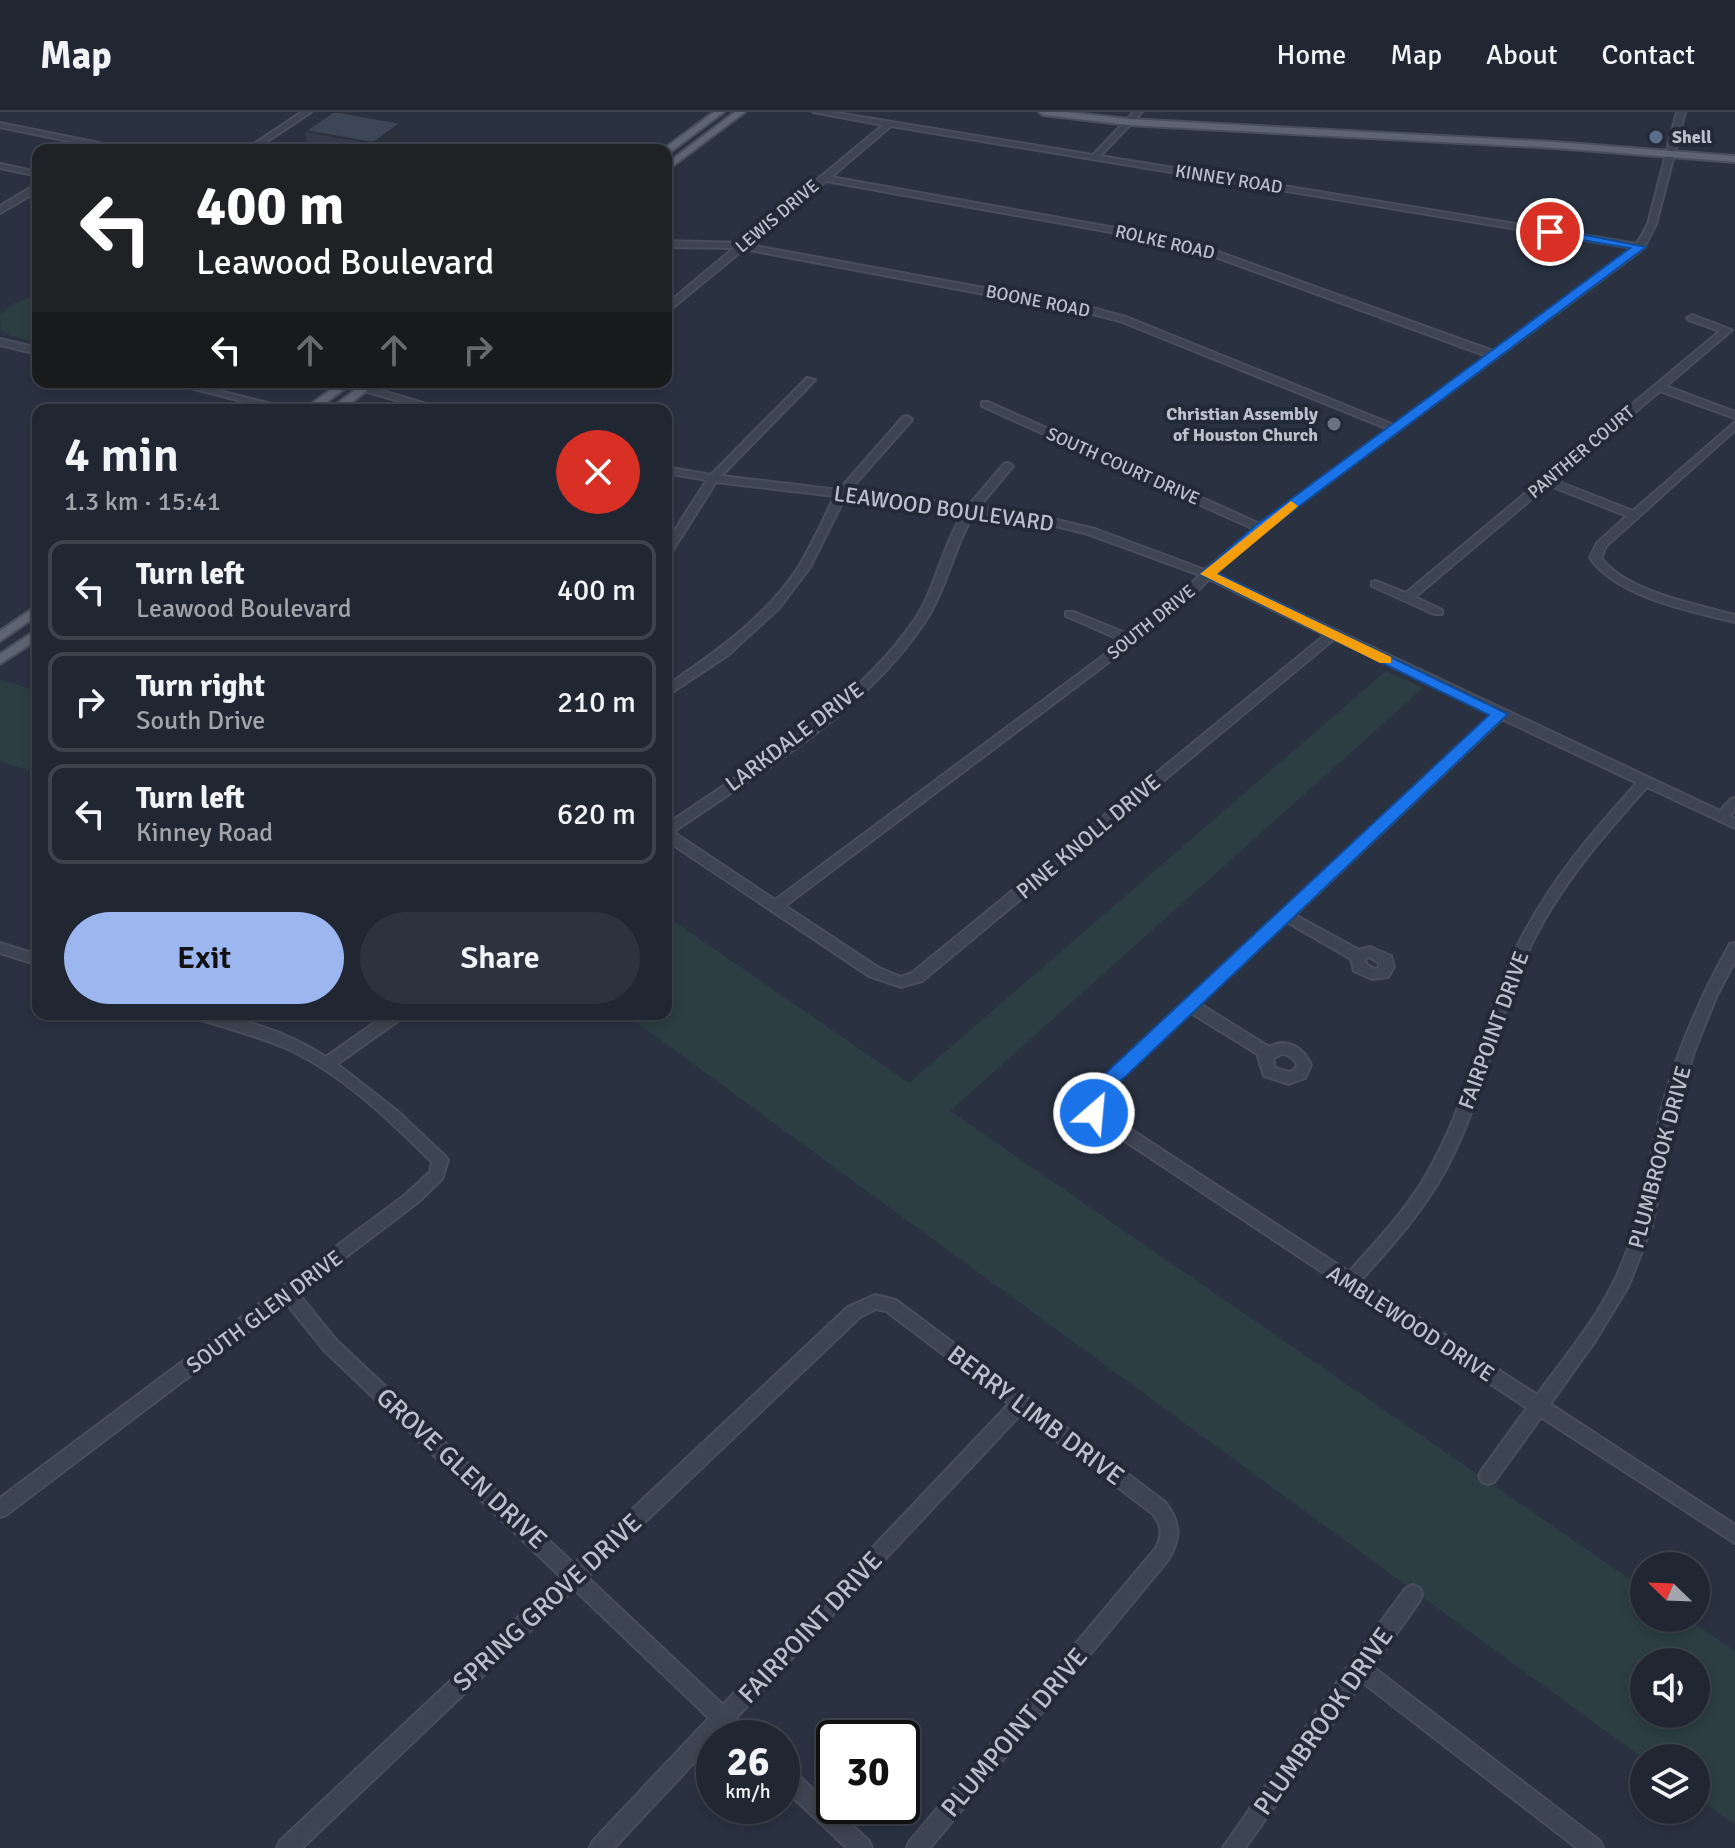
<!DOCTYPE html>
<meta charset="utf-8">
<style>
:root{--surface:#202632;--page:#2d323e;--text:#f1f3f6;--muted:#a2a5ac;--line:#3d434d;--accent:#9cb6f0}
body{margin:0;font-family:Signika,sans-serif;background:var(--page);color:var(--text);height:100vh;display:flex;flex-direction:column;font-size:30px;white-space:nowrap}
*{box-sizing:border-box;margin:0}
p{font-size:26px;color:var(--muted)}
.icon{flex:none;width:44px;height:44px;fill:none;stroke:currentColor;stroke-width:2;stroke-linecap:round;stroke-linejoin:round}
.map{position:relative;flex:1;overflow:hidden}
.side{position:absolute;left:32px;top:292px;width:640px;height:616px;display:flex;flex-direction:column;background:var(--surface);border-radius:16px;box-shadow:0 4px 12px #0003,0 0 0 2px var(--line)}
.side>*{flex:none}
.hud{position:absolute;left:32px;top:32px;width:640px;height:244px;border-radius:16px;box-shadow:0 4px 12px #0003,0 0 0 2px var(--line);background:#202124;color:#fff;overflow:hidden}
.needle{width:52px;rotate:293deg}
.fabs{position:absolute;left:1630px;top:1440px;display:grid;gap:16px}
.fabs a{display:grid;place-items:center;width:80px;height:80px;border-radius:50%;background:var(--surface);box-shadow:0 4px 12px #0003,0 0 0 2px var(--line);font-size:40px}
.speed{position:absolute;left:696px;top:1608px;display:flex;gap:16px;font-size:40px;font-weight:700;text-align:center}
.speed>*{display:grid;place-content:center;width:104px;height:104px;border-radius:50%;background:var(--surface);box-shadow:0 4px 12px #0003,0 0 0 2px var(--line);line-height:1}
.speed small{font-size:20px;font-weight:400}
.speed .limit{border:4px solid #111;border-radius:12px;background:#fff;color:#111}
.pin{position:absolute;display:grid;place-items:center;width:68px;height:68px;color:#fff;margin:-34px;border:4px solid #fff;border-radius:50%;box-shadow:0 2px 8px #0007}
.me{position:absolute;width:88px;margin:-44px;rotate:27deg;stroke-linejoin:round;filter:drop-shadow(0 0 6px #0008)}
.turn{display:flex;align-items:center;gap:28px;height:168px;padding:0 32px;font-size:36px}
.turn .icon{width:104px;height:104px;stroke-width:2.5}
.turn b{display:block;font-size:56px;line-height:68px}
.lanes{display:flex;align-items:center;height:76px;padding:0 32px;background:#0003;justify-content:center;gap:40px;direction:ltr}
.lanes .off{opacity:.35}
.round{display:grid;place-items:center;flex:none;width:84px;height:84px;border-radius:42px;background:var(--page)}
.head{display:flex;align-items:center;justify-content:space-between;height:136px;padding:0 32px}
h1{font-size:48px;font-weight:600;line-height:60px}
.action{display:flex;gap:16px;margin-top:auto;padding:16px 32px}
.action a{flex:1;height:92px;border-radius:48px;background:var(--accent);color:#111;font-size:32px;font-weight:600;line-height:92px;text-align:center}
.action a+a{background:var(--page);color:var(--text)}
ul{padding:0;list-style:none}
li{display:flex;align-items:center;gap:24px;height:100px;margin:0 16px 12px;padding:0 16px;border:4px solid var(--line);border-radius:16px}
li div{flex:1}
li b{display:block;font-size:30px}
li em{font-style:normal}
header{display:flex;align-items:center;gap:48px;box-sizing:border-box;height:112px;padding:0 40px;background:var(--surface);border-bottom:2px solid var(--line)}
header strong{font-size:38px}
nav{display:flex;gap:44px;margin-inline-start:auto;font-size:28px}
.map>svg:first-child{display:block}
.green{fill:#2c3e43;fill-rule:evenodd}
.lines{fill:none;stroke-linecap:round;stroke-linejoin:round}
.minor-casing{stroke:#484e5b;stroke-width:4}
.major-casing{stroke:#484e5b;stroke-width:4}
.minor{fill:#3e4552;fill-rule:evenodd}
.major{fill:#5d6472;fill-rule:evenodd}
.wall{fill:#343c4b}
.shaded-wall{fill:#2b313d}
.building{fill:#3d4657;stroke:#2b313d;stroke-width:2}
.route{fill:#1a73e8;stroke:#114b97;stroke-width:2}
.slow{fill:#f59e0b}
.service-dot{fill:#5c6f8a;stroke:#232a37;stroke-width:3}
.worship-dot{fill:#6b7280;stroke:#232a37;stroke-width:3}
.labels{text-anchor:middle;stroke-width:8;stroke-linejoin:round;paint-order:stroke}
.far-poi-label{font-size:18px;font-weight:bold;fill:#bbc0cc;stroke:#232a37;text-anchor:start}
.far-street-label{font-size:18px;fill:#bbc0cc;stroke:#232a37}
.street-label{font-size:22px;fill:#bbc0cc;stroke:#232a37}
.near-street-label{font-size:26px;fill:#bbc0cc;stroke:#232a37}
</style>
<header>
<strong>Map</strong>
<nav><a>Home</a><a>Map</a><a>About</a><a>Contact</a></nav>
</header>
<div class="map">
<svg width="1735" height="1736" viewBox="0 0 1735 1736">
<rect width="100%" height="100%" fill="#2a3242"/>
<path class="green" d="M38 182V231L12 224 1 218 0 203 13 192Z
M1386 559 1423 576 950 999 1644 1477V1506H1686L1735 1539V1713L1696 1685V1646L1644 1647 625 902H666V804L909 971ZM1644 1550H1696V1602H1644Z
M0 568 38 579V661L0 650Z"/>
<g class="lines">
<defs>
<path id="minor" d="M302 0H311L254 38H245Z
M813 0H831L1093 43 1134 0H1142L1100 44 1637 132 1648 112 1677 0H1685L1656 112 1643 137 1265 418 1214 461 1720 699 1731 687 1735 686V698L1730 704 1735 707V716L1647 675C1604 723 1560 773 1532 831 1497 904 1484 986 1446 1057 1423 1099 1392 1134 1361 1168L1537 1283C1563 1247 1593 1212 1613 1172 1641 1117 1647 1055 1662 996 1677 938 1701 884 1730 832L1735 831V849L1717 883 1695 937 1677 995 1652 1113 1628 1175 1595 1229 1550 1292 1735 1413V1431L1541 1305 1494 1370 1488 1372 1482 1370 1479 1364 1482 1358 1527 1296 1089 1005C1083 993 1089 983 1096 973L1493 602 1334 527 922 869 901 875 869 864 666 728V713C752 653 853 597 914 509 937 475 942 433 965 399L845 385 810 455 779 496 728 543 666 584V574C715 541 765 506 798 456 812 433 823 408 835 384L716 370 671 441 666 444V432L707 368 666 361V355L711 363 807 266 815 268 721 364 839 378 903 305 907 304 912 307 911 309 849 379 969 393 1004 352 1008 351 1013 354 979 395 1052 407 1095 417 1205 458 1254 417 982 294V290H988L1260 412 1388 317 1120 209 1092 202 744 137 666 201V193L734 136 666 135V129L741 131 883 13ZM891 14 1633 136 1493 239 1188 129 831 65ZM826 69 1183 133 1487 244 1394 313 1126 205 1092 196 750 133ZM975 400 1052 413 1088 422 1200 463 1170 494 1130 523 1074 500H1066V504L1123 529 775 788 673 720C761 659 863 602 924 511 947 477 953 435 975 400ZM1209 467 1325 523 912 861 901 865 879 856 785 794 1178 498ZM1502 607 1637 671C1593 719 1551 769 1521 827 1484 898 1472 979 1434 1049 1413 1091 1380 1125 1349 1160L1101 998V989L1106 981 1191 901 1259 943 1258 945 1264 964 1289 972 1305 966 1311 953C1304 936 1287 925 1269 935L1200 892 1287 810 1351 847 1354 859 1372 867 1388 865 1394 855 1391 844 1370 835 1359 838 1295 803ZM1369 845 1379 851V856L1374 857 1366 852 1365 847ZM1281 942C1288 942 1294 946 1297 953L1294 958 1289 960 1275 956 1273 947Z
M0 11 123 36 127 38H111L0 15Z
M0 52 38 60V64L0 56Z
M35 73H38V79L0 101V94Z
M1692 203 1732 218 1666 274 1735 300V306L1660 279 1554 368 1633 399 1735 310V318L1606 434 1601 446C1627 480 1694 492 1735 503V510C1690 499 1618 485 1590 446L1597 431 1627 404 1548 373 1415 485 1442 498V502H1434L1372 474V470L1376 469 1406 481 1720 219 1689 208 1687 206Z
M0 227 38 236V242L0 233Z
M167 270H184L295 298H277Z
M342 270H353L446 298H430L343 273Z
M0 831 38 843V853L0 841Z
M193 902C237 902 288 921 326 945L387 902H404L402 906 337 952 396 998 445 1044 448 1048 442 1067 417 1091 298 1181 336 1228 574 1452 848 1195 875 1183 896 1188 1165 1390C1181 1411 1181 1426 1168 1448L930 1736H907L910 1729 1156 1436C1163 1422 1162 1414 1153 1402L1021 1302 736 1606 751 1619 754 1626H730L723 1620 717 1626H714V1629L614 1736H590L593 1729 709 1606 574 1477 302 1736H277L280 1729 561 1465 324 1238 286 1191 6 1403 0 1405V1386L405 1083 430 1060 432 1050C390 1008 342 962 288 937 258 924 226 916 195 906ZM876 1197 886 1199 1009 1292 723 1593 587 1465 860 1205Z
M1413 1473 1420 1476 1422 1482 1420 1488 1373 1555 1600 1729 1603 1736H1577L1362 1570 1245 1736H1223L1352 1549 1406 1476Z
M782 1652 789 1655 869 1729 872 1736H847L782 1675Z"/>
<path id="major" d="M714 0H724L669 41 662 38Z
M735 0H745L666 59V52Z
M1039 0H1066L1128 7 1555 30 1735 44V50L1555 36 1128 13 1043 3Z
M341 270H354L316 298H303Z
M365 270H378L342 298H329Z
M38 493V503L0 529V519Z
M38 517V527L0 552V542Z"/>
</defs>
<use href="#minor" class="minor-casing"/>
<use href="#major" class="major-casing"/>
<use href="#minor" class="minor"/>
<use href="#major" class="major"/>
</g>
<path class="wall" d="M305 19 404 28 390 38H320L308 36Z"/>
<path class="shaded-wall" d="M401 11 404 28 390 38H374L373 31Z"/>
<path class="building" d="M333 0H339L401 11 373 31 305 19Z"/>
<path class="route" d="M1550 116 1646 135 1266 419 1217 461 1508 602 1107 982 1101 1006H1087L1084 988 1094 972 1489 603 1200 462 1256 413 1630 136 1546 122 1545 120Z"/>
<path class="slow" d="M1291 389 1298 394 1296 396 1217 462 1391 545V551H1380L1200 462Z"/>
<circle class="service-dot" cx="1656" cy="25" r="8"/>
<circle class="worship-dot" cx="1334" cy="312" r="8"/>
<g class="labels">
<g class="far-poi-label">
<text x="1672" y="31">Shell</text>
<text x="1318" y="308" text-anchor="end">Christian Assembly<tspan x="1318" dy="21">of Houston Church</tspan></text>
</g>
<g class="far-street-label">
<text transform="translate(1229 67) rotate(9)" y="6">KINNEY ROAD</text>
<text transform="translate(777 104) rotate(-40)" y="6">LEWIS DRIVE</text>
<text transform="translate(1165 130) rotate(13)" y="6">ROLKE ROAD</text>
<text transform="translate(1038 189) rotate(11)" y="6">BOONE ROAD</text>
<text transform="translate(1581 340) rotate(-40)" y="6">PANTHER COURT</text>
<text transform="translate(1123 354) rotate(24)" y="6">SOUTH COURT DRIVE</text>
<text transform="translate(1151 510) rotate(-39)" y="6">SOUTH DRIVE</text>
</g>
<g class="street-label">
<text transform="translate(944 396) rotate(8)" y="8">LEAWOOD BOULEVARD</text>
<text transform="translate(794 624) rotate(-37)" y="8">LARKDALE DRIVE</text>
<text transform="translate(1088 724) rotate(-40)" y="8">PINE KNOLL DRIVE</text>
<text transform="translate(1493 918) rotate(-70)" y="8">FAIRPOINT DRIVE</text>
<text transform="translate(1659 1045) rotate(-75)" y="8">PLUMBROOK DRIVE</text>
<text transform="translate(264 1199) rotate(-37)" y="8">SOUTH GLEN DRIVE</text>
<text transform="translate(1411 1211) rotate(33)" y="8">AMBLEWOOD DRIVE</text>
</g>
<g class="near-street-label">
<text transform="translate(1036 1303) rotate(37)" y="9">BERRY LIMB DRIVE</text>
<text transform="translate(462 1356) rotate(43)" y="9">GROVE GLEN DRIVE</text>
<text transform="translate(547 1490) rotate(-43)" y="9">SPRING GROVE DRIVE</text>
<text transform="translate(810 1515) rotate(-47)" y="9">FAIRPOINT DRIVE</text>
<text transform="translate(1323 1609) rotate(-55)" y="9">PLUMBROOK DRIVE</text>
<text transform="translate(1014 1620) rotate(-50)" y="9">PLUMPOINT DRIVE</text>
</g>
</g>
</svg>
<div class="fabs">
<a><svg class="needle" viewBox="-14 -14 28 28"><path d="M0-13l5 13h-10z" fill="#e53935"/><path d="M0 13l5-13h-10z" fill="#a2a5ac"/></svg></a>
<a><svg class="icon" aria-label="sound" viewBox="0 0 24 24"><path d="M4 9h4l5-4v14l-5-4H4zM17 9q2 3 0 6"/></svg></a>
<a><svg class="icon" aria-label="layers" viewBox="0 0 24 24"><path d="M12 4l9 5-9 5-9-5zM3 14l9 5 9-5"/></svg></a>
</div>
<div class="speed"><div>26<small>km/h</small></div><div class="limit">30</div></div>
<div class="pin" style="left:1550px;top:120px;background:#d93025"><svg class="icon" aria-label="arrive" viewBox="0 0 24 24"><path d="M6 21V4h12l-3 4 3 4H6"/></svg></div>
<svg class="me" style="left:1094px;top:1001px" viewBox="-20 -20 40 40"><circle r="17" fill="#1a73e8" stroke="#fff" stroke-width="3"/><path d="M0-11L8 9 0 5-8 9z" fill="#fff"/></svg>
<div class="hud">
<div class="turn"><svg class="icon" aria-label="left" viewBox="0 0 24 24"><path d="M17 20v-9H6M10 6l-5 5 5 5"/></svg><div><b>400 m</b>Leawood Boulevard</div></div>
<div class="lanes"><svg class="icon" aria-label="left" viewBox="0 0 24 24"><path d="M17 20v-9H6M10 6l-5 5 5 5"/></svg><svg class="icon off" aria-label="ahead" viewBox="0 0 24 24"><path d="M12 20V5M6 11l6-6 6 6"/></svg><svg class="icon off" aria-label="ahead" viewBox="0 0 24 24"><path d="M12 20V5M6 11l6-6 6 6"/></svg><svg class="icon off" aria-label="right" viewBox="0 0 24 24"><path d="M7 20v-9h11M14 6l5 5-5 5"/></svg></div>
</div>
<section class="side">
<div class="head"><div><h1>4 min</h1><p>1.3 km · 15:41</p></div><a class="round" style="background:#d93025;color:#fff"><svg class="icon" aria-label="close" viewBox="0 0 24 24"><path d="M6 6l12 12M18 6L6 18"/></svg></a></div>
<ul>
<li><svg class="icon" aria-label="left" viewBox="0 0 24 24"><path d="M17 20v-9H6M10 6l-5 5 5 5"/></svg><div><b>Turn left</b><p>Leawood Boulevard</p></div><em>400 m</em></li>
<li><svg class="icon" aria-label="right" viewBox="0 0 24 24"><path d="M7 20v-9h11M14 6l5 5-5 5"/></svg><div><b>Turn right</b><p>South Drive</p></div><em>210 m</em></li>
<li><svg class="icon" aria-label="left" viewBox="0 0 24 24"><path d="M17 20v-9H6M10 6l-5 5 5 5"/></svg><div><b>Turn left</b><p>Kinney Road</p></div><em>620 m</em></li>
</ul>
<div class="action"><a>Exit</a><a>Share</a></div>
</section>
</div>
